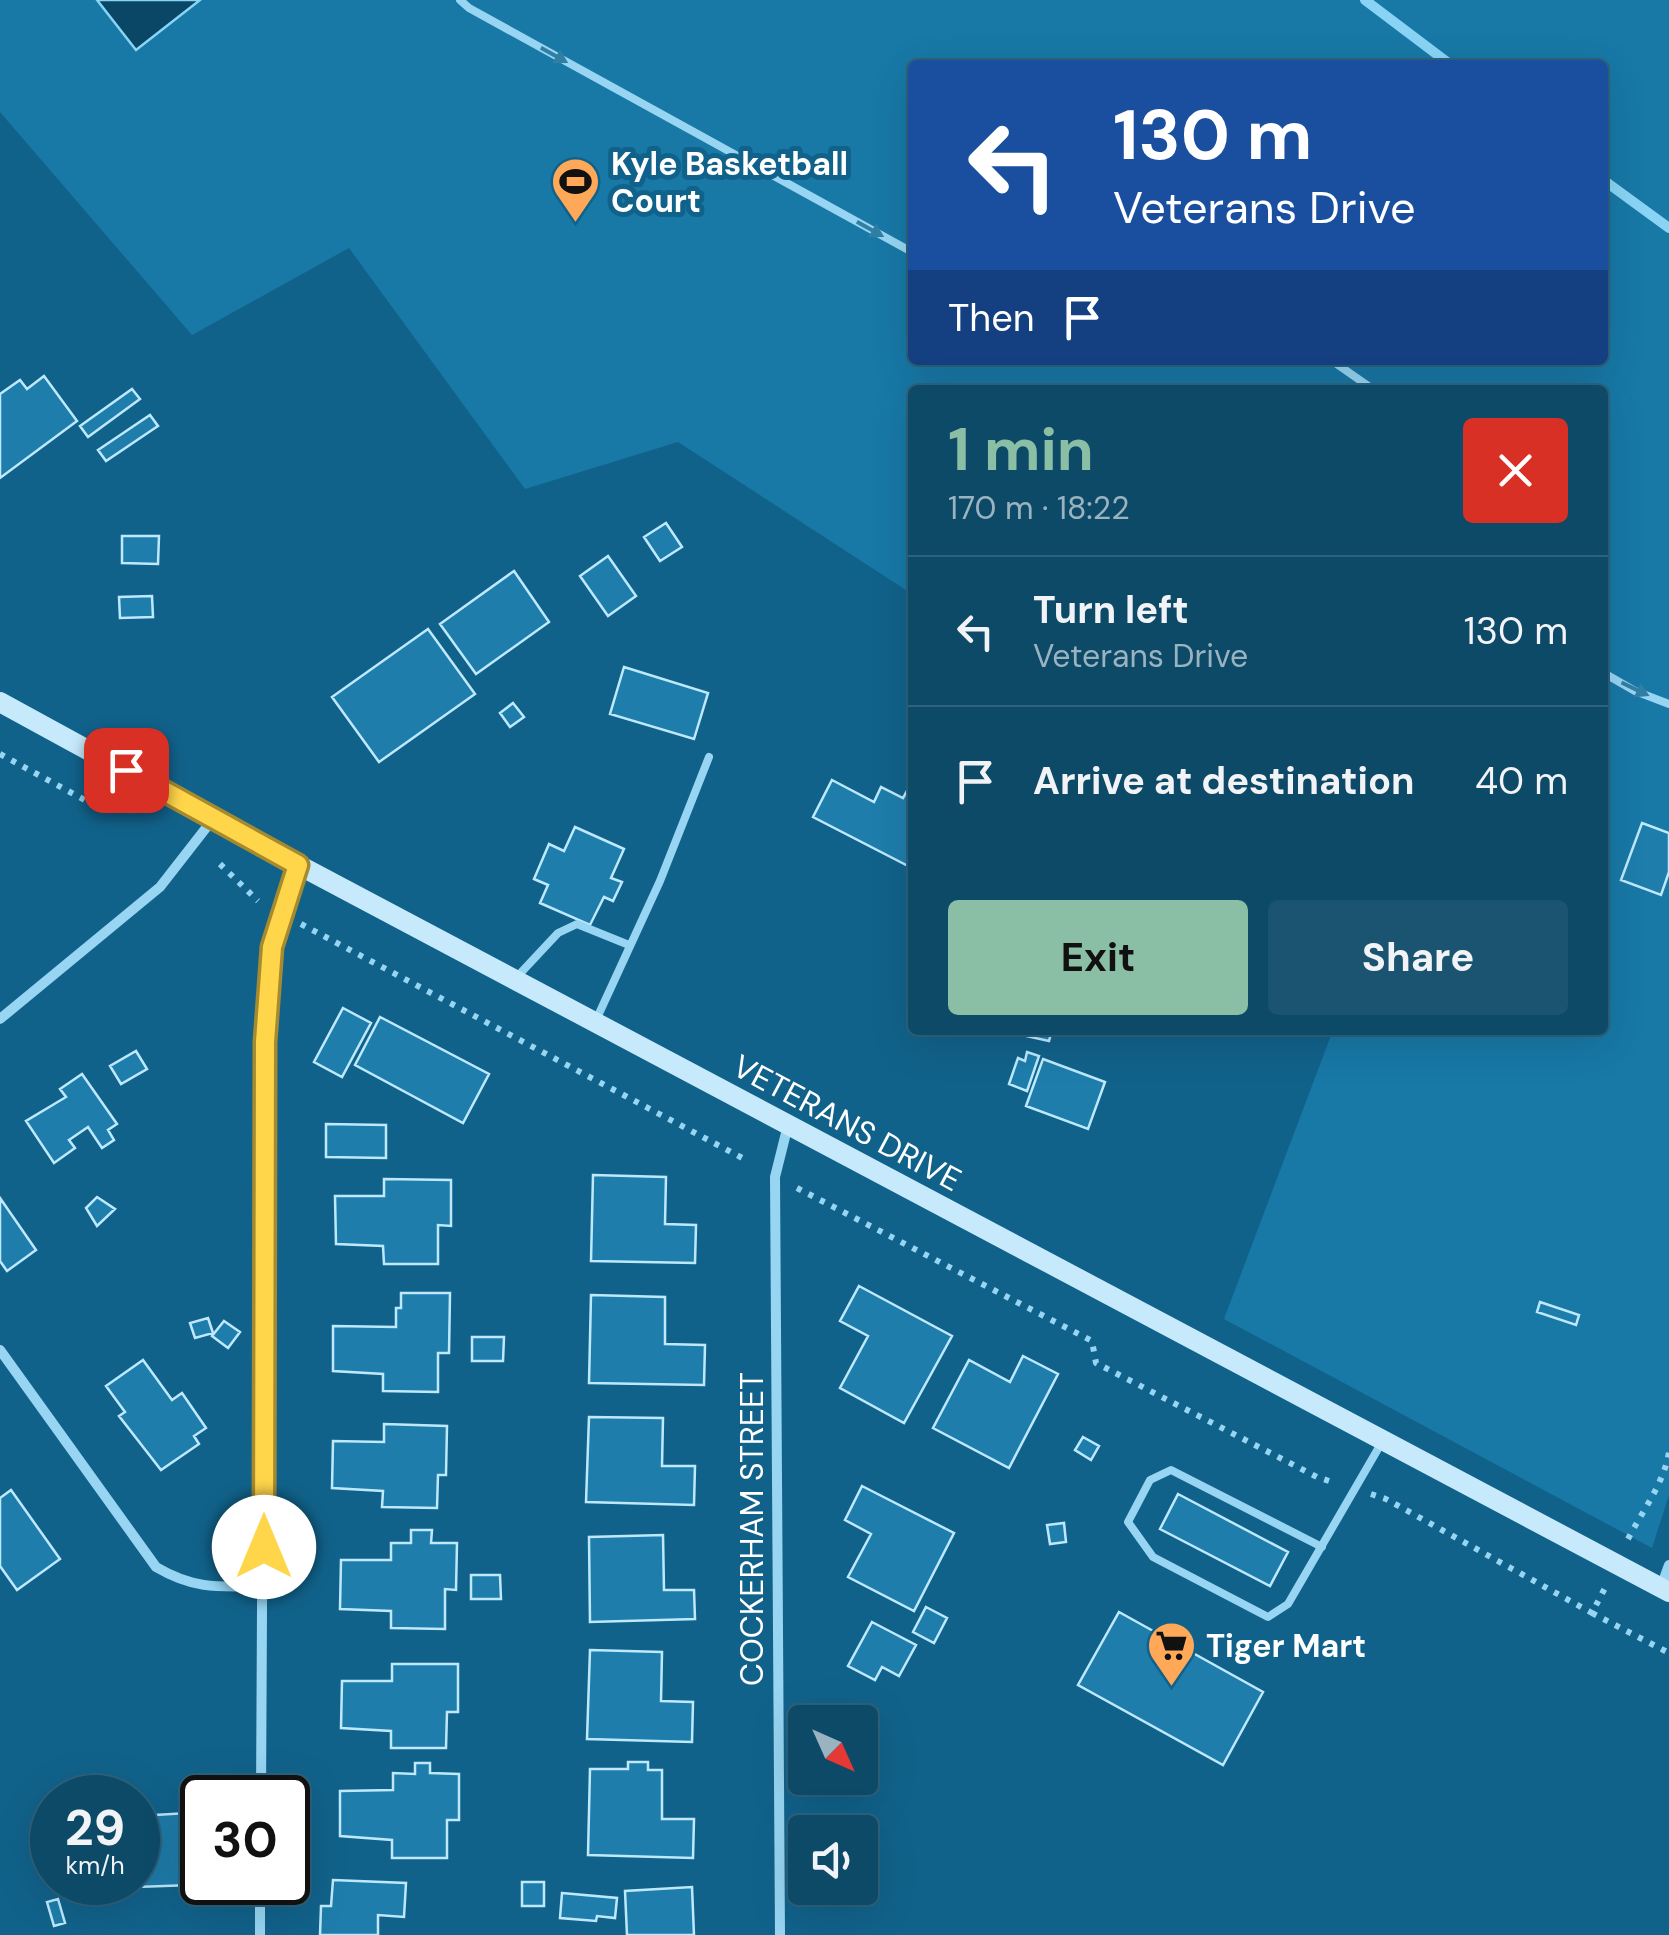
<!DOCTYPE html>
<meta charset="utf-8">
<style>
:root{--surface:#0d4a68;--page:#1b5471;--text:#f1f3f6;--muted:#9ab3c0;--line:#2d627c;--accent:#8abfa5}
body{margin:0;font-family:"DM Sans",sans-serif;background:var(--page);color:var(--text);height:100vh;display:flex;flex-direction:column;font-size:38px;white-space:nowrap}
*{box-sizing:border-box;margin:0}
p{font-size:32px;color:var(--muted)}
.icon{flex:none;width:55px;height:55px;fill:none;stroke:currentColor;stroke-width:2;stroke-linecap:round;stroke-linejoin:round}
.map{position:relative;flex:1;overflow:hidden}
.sheet{position:absolute;left:908px;top:385px;width:700px;height:650px;display:flex;flex-direction:column;background:var(--surface);border-radius:10px;box-shadow:0 10px 40px #0002,0 0 0 2px var(--line)}
.sheet>*{flex:none}
.guide{position:absolute;left:908px;top:60px;width:700px;height:305px;border-radius:10px;box-shadow:0 10px 40px #0002,0 0 0 2px var(--line);background:#1a4fa0;color:#fff;overflow:hidden}
.needle{width:65px;rotate:135deg}
.controls{position:absolute;left:788px;top:1705px;display:grid;gap:20px}
.controls a{display:grid;place-items:center;width:90px;height:90px;border-radius:10px;background:var(--surface);box-shadow:0 10px 40px #0002,0 0 0 2px var(--line);font-size:50px}
.speed{position:absolute;left:30px;top:1775px;display:flex;gap:20px;font-size:50px;font-weight:700;text-align:center}
.speed>*{display:grid;place-content:center;width:130px;height:130px;border-radius:50%;background:var(--surface);box-shadow:0 10px 40px #0002,0 0 0 2px var(--line);line-height:1}
.speed small{font-size:25px;font-weight:400}
.speed .limit{border:5px solid #111;border-radius:15px;background:#fff;color:#111}
.pin{position:absolute;display:grid;place-items:center;width:85px;height:85px;color:#fff;margin:-42px;border-radius:20px;box-shadow:0 5px 15px #0006}
.me{position:absolute;width:110px;margin:-55px;rotate:0deg;stroke-linejoin:round;filter:drop-shadow(0 0 8px #0008)}
.turn{display:flex;align-items:center;gap:35px;height:210px;padding:0 40px;font-size:45px}
.turn .icon{width:130px;height:130px;stroke-width:2.5}
.turn b{display:block;font-size:70px;line-height:85px}
.then{display:flex;align-items:center;height:95px;padding:0 40px;background:#0003;gap:20px;font-size:38px}
.round{display:grid;place-items:center;flex:none;width:105px;height:105px;border-radius:10px;background:var(--page)}
.summary{display:flex;align-items:center;justify-content:space-between;height:170px;padding:0 40px}
h1{font-size:60px;font-weight:700;line-height:75px;color:var(--accent)}
.cta{display:flex;gap:20px;margin-top:auto;padding:20px 40px}
.cta a{flex:1;height:115px;border-radius:10px;background:var(--accent);color:#111;font-size:40px;font-weight:700;line-height:115px;text-align:center}
.cta a+a{background:var(--page);color:var(--text)}
ul{padding:0;list-style:none}
li{display:flex;align-items:center;gap:30px;height:150px;padding:0 40px;border-top:2px solid var(--line)}
li div{flex:1}
li b{display:block;font-size:38px}
li em{font-style:normal}
.map>svg:first-child{display:block}
.green{fill:#1878a6;fill-rule:evenodd}
.water{fill:#0a4767;stroke:#89d4f5;stroke-width:2.5}
.lines{fill:none;stroke-linecap:round;stroke-linejoin:round}
.stream{stroke:#89d4f5;stroke-width:10}
.building{fill:#1e7dab;stroke:#bee9fd;stroke-width:2.5}
.path{stroke:#97d5f2;stroke-width:6;stroke-dasharray:5 8;stroke-linecap:butt}
.service{stroke:#97d5f2;stroke-width:8}
.minor{stroke:#97d5f2;stroke-width:10}
.secondary{stroke:#c6eafc;stroke-width:20}
.oneway{fill:#327fa5}
.route-casing{stroke:#a68a30;stroke-width:25}
.route{stroke:#ffd54a;stroke-width:18}
.labels{text-anchor:middle;stroke-width:10;stroke-linejoin:round;paint-order:stroke}
.poi-label{font-size:32px;font-weight:bold;fill:#fff;stroke:#11628b;text-anchor:start}
.street-label{font-size:32px;fill:#fff;stroke:#11628b}
</style>
<div class="map">
<svg width="1669" height="1935" viewBox="0 0 1669 1935">
<rect width="100%" height="100%" fill="#11628b"/>
<path class="green" d="M0 0H1669V1495L1652 1548 1224 1319 1333 1030H1602V390H912V594L678 442 525 489 349 248 192 335 0 112ZM912 65H1602V360H912Z"/>
<path class="water" d="M97 0H200L136 50Z"/>
<g class="lines">
<path class="stream" d="M1365 0 1451 65
M1602 179 1669 228"/>
</g>
<path class="building" d="M44 376 77 421 0 478V394L20 380 27 389Z
M132 389 140 399 88 437 80 426Z
M150 415 158 426 106 461 98 450Z
M666 523 682 547 660 561 644 537Z
M122 536H159L158 564 122 563Z
M608 556 636 596 608 616 580 576Z
M514 571 549 622 476 674 440 624Z
M152 596 153 617 120 618 119 597Z
M428 629 475 694 379 762 332 697Z
M624 667 708 693 694 739 610 714Z
M513 703 524 717 510 727 500 713Z
M832 780 874 802 881 787 903 798 908 789 912 791V868L813 817Z
M1642 823 1669 833V872L1661 895 1621 880Z
M575 827 624 849 611 878 622 882 613 901 604 897 590 925 540 903 548 885 534 879 549 844 564 851Z
M343 1008 371 1023 342 1077 314 1062Z
M380 1017 489 1074 463 1123 355 1065Z
M1052 1030 1049 1041 1004 1031V1030Z
M136 1051 147 1069 121 1084 110 1066Z
M1027 1052 1039 1056 1027 1091 1009 1084 1018 1058 1025 1061Z
M1043 1059 1105 1082 1088 1129 1026 1106Z
M82 1074 117 1124 108 1130 114 1140 102 1148 88 1127 69 1140 75 1148 54 1163 26 1121 66 1097 60 1089Z
M326 1124 386 1125V1158L326 1157Z
M593 1175 666 1177 665 1224 696 1225 695 1263 591 1261Z
M384 1179 451 1180V1226L438 1225V1264H384L383 1246 336 1244 335 1196H384Z
M97 1197 115 1209 97 1226 86 1208Z
M0 1198 36 1250 7 1271 0 1261Z
M859 1286 952 1336 904 1423 840 1388 868 1336 840 1321Z
M401 1293H450L449 1353H438V1392L383 1391V1374L333 1371V1326L396 1327V1308H401Z
M591 1295 665 1297V1344L705 1345 704 1385 589 1383Z
M1540 1302 1579 1315 1576 1325 1537 1312Z
M208 1318 213 1333 195 1338 190 1323Z
M224 1321 240 1332 228 1348 212 1336Z
M472 1337H504L503 1361H472Z
M1023 1356 1058 1374 1009 1468 933 1428 969 1360 1010 1382Z
M143 1360 172 1400 182 1393 206 1428 194 1436 199 1444 161 1470 119 1416 125 1412 106 1386Z
M589 1417 663 1418 662 1466H695L694 1505 586 1502Z
M384 1424 447 1426 446 1475H438L437 1508 382 1507 383 1491 332 1488 333 1441 384 1442Z
M1083 1437 1099 1446 1091 1460 1075 1450Z
M862 1486 954 1533 914 1611 848 1577 871 1534 845 1520Z
M11 1490 60 1559 17 1590 0 1566V1498Z
M1178 1494 1288 1552 1270 1586 1160 1529Z
M1064 1523 1066 1542 1050 1544 1047 1525Z
M411 1530H432L431 1543H457L456 1590 445 1589V1629L391 1628V1611L340 1609 341 1560H391V1543H411Z
M663 1535 664 1590H694L695 1619 590 1622 589 1537Z
M471 1575H500L501 1599H471Z
M926 1607 947 1618 934 1643 913 1632Z
M1119 1612 1263 1692 1223 1765 1078 1685Z
M872 1622 916 1645 899 1676 882 1667 875 1680 848 1666Z
M590 1650 662 1652 661 1701 693 1702 692 1742 587 1739Z
M392 1664H458V1712H447L446 1748H391V1731L341 1728 342 1681H392Z
M628 1762H648V1770H662V1819H694L693 1858 588 1855 590 1769H628Z
M415 1763H430V1773L459 1774V1820H447V1858H392V1840L340 1836V1791L393 1790V1773L415 1774Z
M188 1813 191 1885 137 1887 138 1816Z
M333 1880 406 1883 404 1917 378 1915V1935H320L321 1906H331Z
M522 1882H544V1906H522Z
M692 1887 694 1935H627L625 1891Z
M562 1893 617 1898 615 1918 597 1916 596 1921 560 1918Z
M58 1899 65 1923 54 1926 47 1902Z"/>
<g class="lines">
<path class="path" d="M0 754 92 804 140 811
M220 864 258 901
M301 924 748 1161
M797 1188 1092 1341 1096 1363 1317 1477 1335 1483
M1371 1494 1386 1499 1592 1613 1606 1586
M1628 1539C1643 1510 1664 1483 1669 1452
M1592 1613 1669 1653"/>
<path class="service" d="M460 0 469 8 912 252
M1331 360 1374 390
M1602 672 1635 691 1669 704
M515 979 558 933 577 924 629 945
M597 1018 660 881 709 757
M1322 1547 1171 1470 1150 1480 1128 1522 1153 1557 1268 1617 1288 1604 1382 1442"/>
<path class="minor" d="M0 1019 160 887 213 819
M0 1350 156 1567C195 1590 220 1587 264 1586
M1661 1587 1669 1565
M261 1798 265 1042 271 947 298 865
M260 1935V1882
M780 1935 775 1177 788 1125"/>
<path class="secondary" d="M0 702 276 853 1669 1592"/>
</g>
<defs><path id="oneway-solid" d="M-6-.8H1V-3.2L6.5 0L1 3.2V.8H-6Z" transform="scale(2.5)"/></defs>
<g class="oneway">
<use href="#oneway-solid" transform="translate(554 55) rotate(29)"/>
<use href="#oneway-solid" transform="translate(870 229) rotate(29)"/>
<use href="#oneway-solid" transform="translate(1635 689) rotate(26)"/>
</g>
<g class="lines">
<defs>
<path id="route" d="M126 770 298 865 272 947 265 1042 264 1547"/>
</defs>
<use href="#route" class="route-casing"/>
<use href="#route" class="route"/>
</g>
<defs>
<symbol id="stadium-pin" viewBox="-11 -11 22 30"><path d="M0 17L-7.5 6A9.5 9.5 0 1 1 7.5 6Z" fill="#ffa958" stroke="#11628b"/><path d="M0-5a6.5 5 0 1 0 0 10a6.5 5 0 1 0 0-10ZM-3.5-1.8h7v3.6h-7Z" fill="#111"/></symbol>
<symbol id="supermarket-pin" viewBox="-11 -11 22 30"><path d="M0 17L-7.5 6A9.5 9.5 0 1 1 7.5 6Z" fill="#ffa958" stroke="#11628b"/><path d="M-6-5.5h2.5l.6 2H6L4.5 2H-2.5L-4.4-4H-6ZM-1.5 3.2a1.3 1.3 0 1 0 .1 0ZM3 3.2a1.3 1.3 0 1 0 .1 0Z" fill="#111"/></symbol>
</defs>
<g fill-rule="evenodd">
<use href="#stadium-pin" x="548" y="154" width="55" height="75"/>
<use href="#supermarket-pin" x="1144" y="1618" width="55" height="75"/>
</g>
<g class="labels">
<g class="poi-label">
<text x="611" y="175">Kyle Basketball<tspan x="611" dy="37">Court</tspan></text>
<text x="1206" y="1657">Tiger Mart</text>
</g>
<g class="street-label">
<text transform="translate(847 1123) rotate(28)" y="11">VETERANS DRIVE</text>
<text transform="translate(752 1529) rotate(-90)" y="11">COCKERHAM STREET</text>
</g>
</g>
</svg>
<div class="controls">
<a><svg class="needle" viewBox="-14 -14 28 28"><path d="M0-13l5 13h-10z" fill="#e53935"/><path d="M0 13l5-13h-10z" fill="#9ab3c0"/></svg></a>
<a><svg class="icon" aria-label="sound" viewBox="0 0 24 24"><path d="M4 9h4l5-4v14l-5-4H4zM17 9q2 3 0 6"/></svg></a>
</div>
<div class="speed"><div>29<small>km/h</small></div><div class="limit">30</div></div>
<div class="pin" style="left:126px;top:770px;background:#d93025"><svg class="icon" aria-label="arrive" viewBox="0 0 24 24"><path d="M6 21V4h12l-3 4 3 4H6"/></svg></div>
<svg class="me" style="left:264px;top:1547px" viewBox="-20 -20 40 40"><circle r="19" fill="#fff"/><path d="M0-13L10 11 0 6-10 11z" fill="#ffd54a"/></svg>
<div class="guide">
<div class="turn"><svg class="icon" aria-label="left" viewBox="0 0 24 24"><path d="M17 20v-9H6M10 6l-5 5 5 5"/></svg><div><b>130 m</b>Veterans Drive</div></div>
<div class="then">Then<svg class="icon" aria-label="arrive" viewBox="0 0 24 24"><path d="M6 21V4h12l-3 4 3 4H6"/></svg></div>
</div>
<section class="sheet">
<div class="summary"><div><h1>1 min</h1><p>170 m · 18:22</p></div><a class="round" style="background:#d93025;color:#fff"><svg class="icon" aria-label="close" viewBox="0 0 24 24"><path d="M6 6l12 12M18 6L6 18"/></svg></a></div>
<ul>
<li><svg class="icon" aria-label="left" viewBox="0 0 24 24"><path d="M17 20v-9H6M10 6l-5 5 5 5"/></svg><div><b>Turn left</b><p>Veterans Drive</p></div><em>130 m</em></li>
<li><svg class="icon" aria-label="arrive" viewBox="0 0 24 24"><path d="M6 21V4h12l-3 4 3 4H6"/></svg><div><b>Arrive at destination</b></div><em>40 m</em></li>
</ul>
<div class="cta"><a>Exit</a><a>Share</a></div>
</section>
</div>
